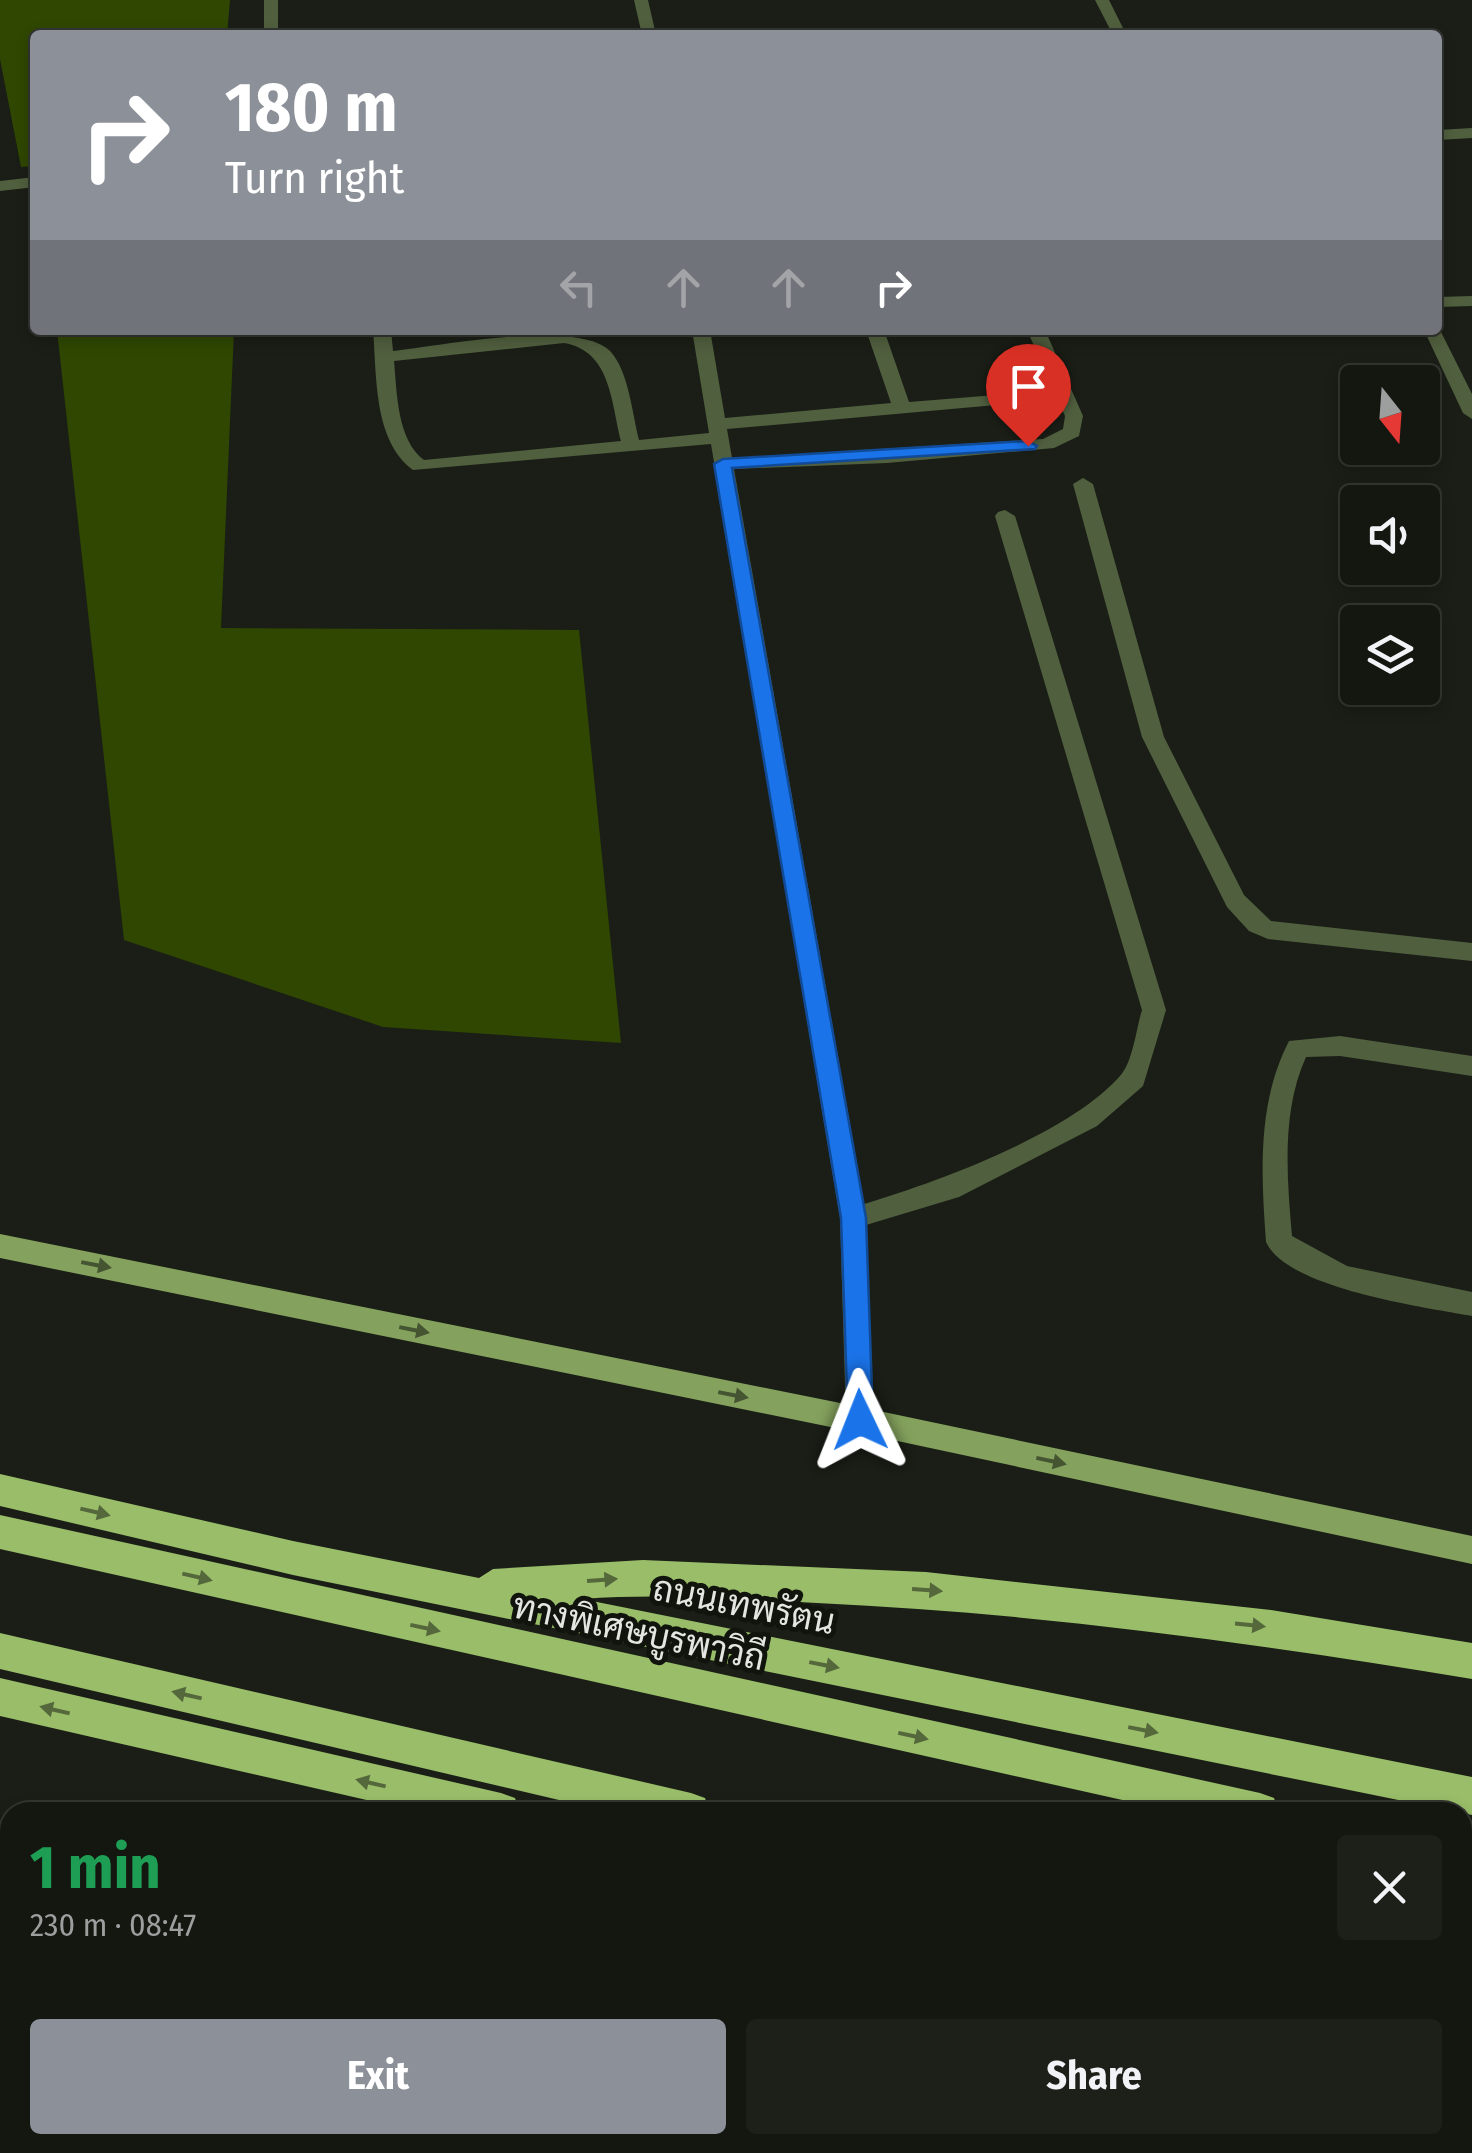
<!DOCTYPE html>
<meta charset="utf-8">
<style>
:root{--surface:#141610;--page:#1d1f19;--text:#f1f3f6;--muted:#9d9f9f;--line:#333530;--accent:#8c9099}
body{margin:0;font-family:"Fira Sans Condensed",Sarabun,sans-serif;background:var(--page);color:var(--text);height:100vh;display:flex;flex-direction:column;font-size:38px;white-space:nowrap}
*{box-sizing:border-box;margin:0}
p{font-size:32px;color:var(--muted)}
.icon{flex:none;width:55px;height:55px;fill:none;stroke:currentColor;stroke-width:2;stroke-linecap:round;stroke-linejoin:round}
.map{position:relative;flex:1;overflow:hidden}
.sheet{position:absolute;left:0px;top:1802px;width:1472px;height:352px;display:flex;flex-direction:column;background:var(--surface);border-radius:30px 30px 0 0;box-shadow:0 5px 15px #0003,0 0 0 2px var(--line)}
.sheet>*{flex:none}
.top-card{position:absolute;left:30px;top:30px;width:1412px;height:305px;border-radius:10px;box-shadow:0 5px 15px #0003,0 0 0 2px var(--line);background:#8c9099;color:#fff;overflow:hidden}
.needle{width:65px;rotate:163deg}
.controls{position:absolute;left:1340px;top:365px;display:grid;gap:20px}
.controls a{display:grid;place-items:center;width:100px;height:100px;border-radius:10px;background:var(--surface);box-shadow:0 5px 15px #0003,0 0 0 2px var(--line);font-size:50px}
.pin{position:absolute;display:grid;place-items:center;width:85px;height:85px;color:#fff;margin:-102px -42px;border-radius:50% 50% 50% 0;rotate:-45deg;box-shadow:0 0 10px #0007}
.pin .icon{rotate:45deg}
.me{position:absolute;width:110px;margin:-55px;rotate:358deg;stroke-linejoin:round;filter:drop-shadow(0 0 8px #0008)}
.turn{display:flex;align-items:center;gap:35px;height:210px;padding:0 30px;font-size:45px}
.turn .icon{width:130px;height:130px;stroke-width:2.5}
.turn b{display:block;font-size:70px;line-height:85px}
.lanes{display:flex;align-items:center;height:95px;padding:0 30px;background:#0003;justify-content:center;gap:50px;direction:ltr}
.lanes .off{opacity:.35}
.round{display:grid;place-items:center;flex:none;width:105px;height:105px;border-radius:10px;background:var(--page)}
.overview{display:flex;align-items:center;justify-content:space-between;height:170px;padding:0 30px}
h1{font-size:60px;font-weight:700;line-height:75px;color:#1e9e55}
.cta{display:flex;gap:20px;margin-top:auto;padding:20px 30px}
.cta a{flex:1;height:115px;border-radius:10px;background:var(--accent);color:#fff;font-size:40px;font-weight:700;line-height:115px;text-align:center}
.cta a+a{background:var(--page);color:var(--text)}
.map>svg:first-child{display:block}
.water{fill:#2f4700}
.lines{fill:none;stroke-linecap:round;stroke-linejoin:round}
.minor{fill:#505f3e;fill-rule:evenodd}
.major{fill:#84a25d;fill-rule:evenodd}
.highway{fill:#99bd69;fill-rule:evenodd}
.oneway{fill:#455431}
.oneway2{fill:#55683b}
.route{fill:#1a73e8;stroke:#114b97;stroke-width:2.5}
.labels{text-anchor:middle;stroke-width:10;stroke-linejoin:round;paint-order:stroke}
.near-street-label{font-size:35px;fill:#e4e6e1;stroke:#11140d}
</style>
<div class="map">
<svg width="1472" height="2153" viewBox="0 0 1472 2153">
<rect width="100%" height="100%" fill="#1a1e16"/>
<path class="water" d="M0 0H230L227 35H35V166L21 167 0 59Z
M57 330H234L221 628 579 630 621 1043 383 1027 124 940Z"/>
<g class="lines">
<path class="minor" d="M264 0H278V35H264Z
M634 0H648L656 35H642Z
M1095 0H1109L1125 32 1123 35H1113Z
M1472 128V138L1438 140V130Z
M35 177V187L0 191V181Z
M1472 296V306L1438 307V297Z
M1438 326 1472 394V419L1463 413 1424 330H1438Z
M373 330H391L393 351C438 346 581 318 611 352 629 373 632 413 639 440L709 433 692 330H710L725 418 891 403 866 330H884L909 402 996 395 1005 400 996 405 727 429 732 458 1043 439 1063 429 1065 416 1027 330H1045L1083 416 1079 436 1054 448 887 463 734 469 864 1204C937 1182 1069 1134 1120 1076 1133 1062 1136 1029 1142 1010L995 516 998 512 1005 510 1015 516 1166 1010 1143 1086 1097 1126 959 1197 866 1225 874 1420 870 1429 860 1433 850 1429 846 1420 840 1218 711 444 413 470C373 440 377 376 373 330ZM564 343C611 351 611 402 621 441L424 460C397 440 397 393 394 361Z
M1083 478 1093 484 1164 737 1244 895 1271 921 1472 943V961L1268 939 1249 931 1227 907 1142 737 1073 484Z
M1340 1036 1472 1056V1076L1340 1056 1306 1057C1281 1112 1287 1178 1292 1236L1347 1266 1472 1292V1316C1424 1307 1288 1289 1266 1242 1261 1174 1257 1103 1289 1041Z
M10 2068V2125L0 2129V2073Z"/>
<path class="major" d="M0 1234 860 1407 1472 1536V1564L860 1433 0 1258Z
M0 2005 10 2007V2041L0 2039Z
M385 2145H444L447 2153H388Z"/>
<path class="highway" d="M0 1474 293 1541 479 1578 493 1569 643 1560 926 1572 1271 1610 1472 1643V1679C1255 1643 1037 1613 817 1603 738 1599 661 1593 582 1599L1472 1777V1815L293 1575 0 1506Z
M0 1515 1260 1793 1274 1798 1279 1812H1176L0 1549Z
M0 1633 691 1793 705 1798 710 1812H610L0 1669Z
M0 1678 501 1793 515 1798 520 1812H419L0 1716Z
M1462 1837 1472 1839V1879L1462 1877Z
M1462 1971 1472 1973V2050L1462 2048Z
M1462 2095 1472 2098V2140L1462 2137Z
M902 2145H951L954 2153H905Z"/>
</g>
<defs><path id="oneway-solid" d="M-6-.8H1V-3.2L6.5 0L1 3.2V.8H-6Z" transform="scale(2.5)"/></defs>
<g class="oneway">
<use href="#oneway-solid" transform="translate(96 1265) rotate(11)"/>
<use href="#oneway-solid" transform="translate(414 1330) rotate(11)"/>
<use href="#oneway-solid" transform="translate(733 1395) rotate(11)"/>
<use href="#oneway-solid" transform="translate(1051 1461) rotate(12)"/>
</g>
<g class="oneway2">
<use href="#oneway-solid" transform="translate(95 1512) rotate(13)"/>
<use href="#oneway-solid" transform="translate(197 1577) rotate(13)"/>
<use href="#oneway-solid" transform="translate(602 1580) rotate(-4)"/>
<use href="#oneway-solid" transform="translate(927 1590) rotate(4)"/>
<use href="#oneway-solid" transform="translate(1250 1625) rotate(6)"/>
<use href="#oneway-solid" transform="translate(425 1628) rotate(12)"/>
<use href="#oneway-solid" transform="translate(824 1665) rotate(11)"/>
<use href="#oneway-solid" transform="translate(187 1695) rotate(-167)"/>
<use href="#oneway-solid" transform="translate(55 1710) rotate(-167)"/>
<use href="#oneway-solid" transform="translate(1143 1730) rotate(11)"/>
<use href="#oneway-solid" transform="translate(913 1736) rotate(12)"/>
<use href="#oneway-solid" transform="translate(371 1783) rotate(-167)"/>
</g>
<path class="route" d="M1028 441 1037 446 1035 449 732 468 866 1218 873 1420 870 1429 860 1432 851 1429 848 1420 841 1218 714 464 723 459Z"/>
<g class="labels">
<g class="near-street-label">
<text transform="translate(744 1605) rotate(11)" y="12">ถนนเทพรัตน</text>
<text transform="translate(639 1632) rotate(12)" y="12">ทางพิเศษบูรพาวิถี</text>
</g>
</g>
</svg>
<div class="controls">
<a><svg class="needle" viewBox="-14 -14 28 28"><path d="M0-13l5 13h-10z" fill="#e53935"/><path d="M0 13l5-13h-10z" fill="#9d9f9f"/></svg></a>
<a><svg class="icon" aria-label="sound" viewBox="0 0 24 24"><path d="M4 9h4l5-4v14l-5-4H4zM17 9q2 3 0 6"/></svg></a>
<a><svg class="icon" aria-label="layers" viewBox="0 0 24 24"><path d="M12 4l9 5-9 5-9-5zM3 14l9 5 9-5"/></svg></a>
</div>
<div class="pin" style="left:1028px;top:446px;background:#d93025"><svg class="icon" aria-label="arrive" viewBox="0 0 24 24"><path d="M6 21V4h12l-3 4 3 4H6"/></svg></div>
<svg class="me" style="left:860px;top:1420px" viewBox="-20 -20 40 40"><path d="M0-17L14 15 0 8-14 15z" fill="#1a73e8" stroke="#fff" stroke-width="4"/></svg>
<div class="top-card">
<div class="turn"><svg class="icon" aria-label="right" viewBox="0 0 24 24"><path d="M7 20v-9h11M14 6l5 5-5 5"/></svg><div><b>180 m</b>Turn right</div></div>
<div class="lanes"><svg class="icon off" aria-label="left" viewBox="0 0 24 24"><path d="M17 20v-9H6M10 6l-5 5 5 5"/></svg><svg class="icon off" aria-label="ahead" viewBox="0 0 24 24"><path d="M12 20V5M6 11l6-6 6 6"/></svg><svg class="icon off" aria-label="ahead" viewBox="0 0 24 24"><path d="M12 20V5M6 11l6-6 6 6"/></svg><svg class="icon" aria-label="right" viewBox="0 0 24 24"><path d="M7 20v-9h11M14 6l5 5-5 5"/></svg></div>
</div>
<section class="sheet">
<div class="overview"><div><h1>1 min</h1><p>230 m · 08:47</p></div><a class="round"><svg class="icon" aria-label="close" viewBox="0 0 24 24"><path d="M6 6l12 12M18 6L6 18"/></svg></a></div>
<div class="cta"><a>Exit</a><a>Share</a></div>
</section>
</div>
